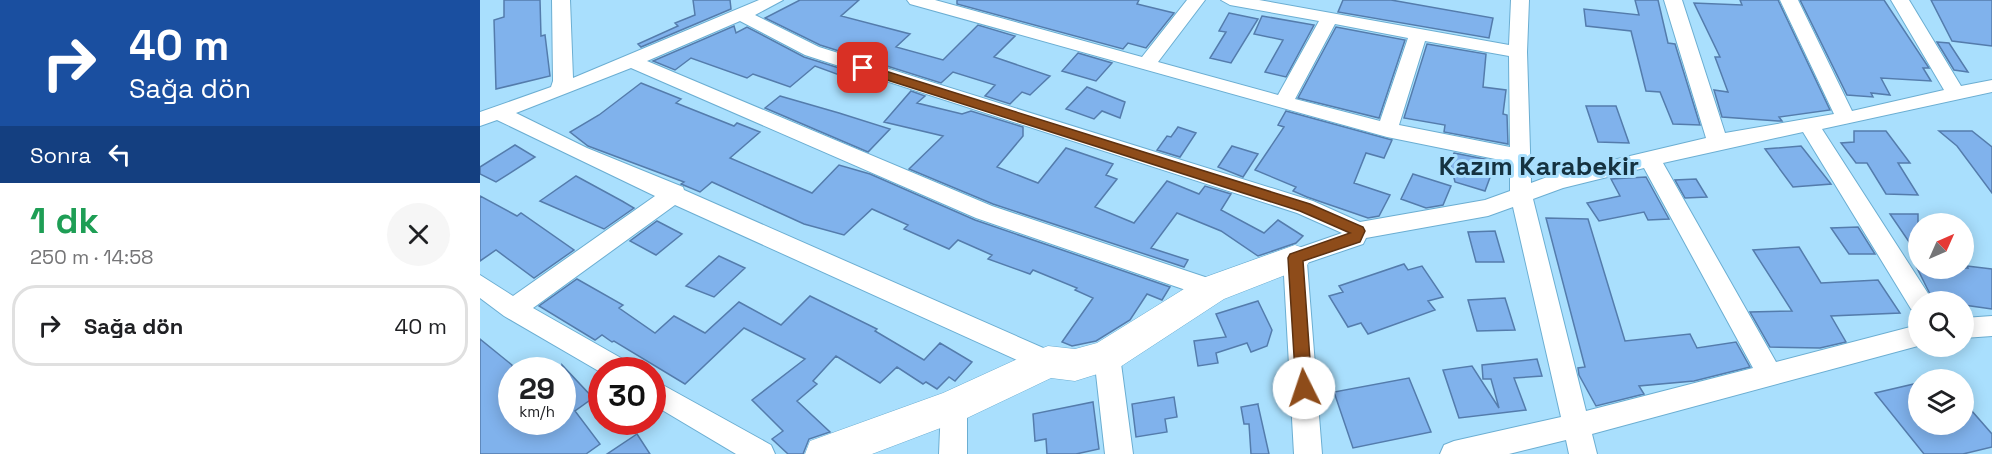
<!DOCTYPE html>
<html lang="tr">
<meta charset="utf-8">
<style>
:root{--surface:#fff;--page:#f6f6f6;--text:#202124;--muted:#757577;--line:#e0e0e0}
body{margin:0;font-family:"Space Grotesk",sans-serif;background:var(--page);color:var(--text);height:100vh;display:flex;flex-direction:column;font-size:22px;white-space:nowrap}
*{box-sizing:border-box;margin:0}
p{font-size:20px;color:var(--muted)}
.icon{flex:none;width:33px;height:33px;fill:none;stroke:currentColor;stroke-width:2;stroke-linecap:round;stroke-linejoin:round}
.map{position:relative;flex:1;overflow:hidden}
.drawer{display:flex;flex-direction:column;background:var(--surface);width:480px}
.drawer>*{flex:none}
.guide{background:#1a4fa0;color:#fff;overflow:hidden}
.needle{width:39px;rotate:45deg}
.fabs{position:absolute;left:1428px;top:213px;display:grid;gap:12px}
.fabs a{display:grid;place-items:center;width:66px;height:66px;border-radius:50%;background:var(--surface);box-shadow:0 3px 15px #0003;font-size:30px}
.speed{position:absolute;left:18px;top:357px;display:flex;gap:12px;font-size:30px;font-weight:700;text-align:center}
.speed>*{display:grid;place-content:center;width:78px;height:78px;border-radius:50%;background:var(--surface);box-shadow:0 3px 15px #0003;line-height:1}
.speed small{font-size:15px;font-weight:400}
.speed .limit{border:9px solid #d22;background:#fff;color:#111}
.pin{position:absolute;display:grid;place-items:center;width:51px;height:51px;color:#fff;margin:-26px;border-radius:12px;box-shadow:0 3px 9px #0006}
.me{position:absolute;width:66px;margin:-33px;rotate:356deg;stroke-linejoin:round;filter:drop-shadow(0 0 4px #0008)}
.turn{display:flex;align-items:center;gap:21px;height:126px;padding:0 30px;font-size:27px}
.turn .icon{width:78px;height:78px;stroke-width:2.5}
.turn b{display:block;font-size:42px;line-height:51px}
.then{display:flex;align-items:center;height:57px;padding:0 30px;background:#0003;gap:12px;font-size:22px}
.round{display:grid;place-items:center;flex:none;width:63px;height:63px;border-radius:32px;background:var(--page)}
.overview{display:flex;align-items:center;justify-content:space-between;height:102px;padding:0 30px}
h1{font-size:36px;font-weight:700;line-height:45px;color:#1e9e55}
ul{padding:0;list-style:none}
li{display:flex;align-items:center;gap:18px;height:81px;margin:0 12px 9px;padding:0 18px;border:3px solid var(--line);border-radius:24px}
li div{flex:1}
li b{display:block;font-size:22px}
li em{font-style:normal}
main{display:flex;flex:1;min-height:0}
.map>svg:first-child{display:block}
.building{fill:#80b2ec;stroke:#547cac;stroke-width:1.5}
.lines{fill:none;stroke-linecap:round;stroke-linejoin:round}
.street-casing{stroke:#6baed2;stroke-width:2}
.secondary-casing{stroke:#6baed2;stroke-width:1}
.street{fill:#fff;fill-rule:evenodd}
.secondary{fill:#fff;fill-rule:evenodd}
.route{fill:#8e4c1a;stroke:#5c3111;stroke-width:1.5}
.labels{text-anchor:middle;stroke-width:6;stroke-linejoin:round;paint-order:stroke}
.district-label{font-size:26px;font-weight:bold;fill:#153240;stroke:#a9dffd}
</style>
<main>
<section class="drawer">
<div class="guide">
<div class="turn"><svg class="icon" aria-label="right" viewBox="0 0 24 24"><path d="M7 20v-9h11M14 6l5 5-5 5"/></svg><div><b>40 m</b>Sağa dön</div></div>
<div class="then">Sonra<svg class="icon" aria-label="left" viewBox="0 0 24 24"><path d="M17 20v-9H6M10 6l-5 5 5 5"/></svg></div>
</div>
<div class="overview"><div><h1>1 dk</h1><p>250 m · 14:58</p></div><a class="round"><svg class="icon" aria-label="close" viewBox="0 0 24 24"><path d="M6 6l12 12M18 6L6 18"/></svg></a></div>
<ul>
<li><svg class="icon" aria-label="right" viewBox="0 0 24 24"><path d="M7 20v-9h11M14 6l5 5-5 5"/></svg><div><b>Sağa dön</b></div><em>40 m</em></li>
</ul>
</section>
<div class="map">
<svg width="1512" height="454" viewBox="0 0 1512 454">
<rect width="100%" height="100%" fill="#a9dffd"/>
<path class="building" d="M24 0H60L61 36 65 35 70 76 16 89 14 20 24 17Z
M213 0H250L251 9 161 47 158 44 198 26 195 23 215 15Z
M320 0H379L361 16 430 34 416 47 463 60 498 25 535 36 514 57 570 76 550 95 542 92 530 104 505 96 515 85 473 72 461 83 340 45 285 18Z
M477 0H659L657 4 694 13 666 48 648 43 643 49 477 4Z
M863 0H911L1013 18 1009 38 858 12Z
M1155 0H1178L1188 43 1195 44 1220 125 1193 124 1180 92 1166 91 1151 31 1106 26 1104 9 1159 15Z
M1260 0H1298L1350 110 1299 117 1302 121H1298L1242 117 1234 90 1248 92 1235 57H1240L1214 3 1262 5Z
M1320 0H1404L1449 68H1443L1451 81 1401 78 1410 95 1391 93 1393 97 1367 95Z
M1451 0H1512V46L1472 41Z
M749 13 778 19 751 63 730 58 746 32 739 31Z
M782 16 834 25 806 77 785 72 803 40 774 34Z
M254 26 256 33 267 27 324 57 391 78 384 84 335 66 310 87 273 74 267 78 211 58 195 70 173 61Z
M856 27 925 40 899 118 818 98Z
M1457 42 1469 43 1488 72 1474 70Z
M947 44 1006 54 1003 87 1026 90 1023 114 1027 115 1028 144 964 132 965 125 924 118Z
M598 53 632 63 616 81 582 71Z
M161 83 201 99 196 103 254 126 257 123 280 132 250 158 332 193 359 165 390 174 495 220 690 287 682 300 667 294 650 320 616 341 592 346 582 342 613 298 595 290 597 288 553 270 550 274 508 259 512 255 478 240 469 249 424 229 428 225 392 209 364 235 324 224 232 182 220 192 201 184 204 182 108 146 90 132 119 115Z
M607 87 645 102 640 118 622 111 614 119 586 109Z
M431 91 445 96 437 103 482 114 491 111 543 127V136L517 167 558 183 586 148 633 164 626 175 637 179 615 207 654 223 687 181 719 194 725 186 751 194 741 210 784 233 798 220 823 236 816 243 778 256 741 231 697 213 671 248 708 260 704 267 513 204 429 169 463 136 404 122Z
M300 96 359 113 410 129 388 152 285 108Z
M1106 106H1136L1149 143 1118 142Z
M806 111 912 140 904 158 886 153 874 183 910 195 899 216 888 218 827 197 813 191 816 187 775 170 804 127 798 125Z
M698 127 716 133 700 157 677 150 687 136 691 137Z
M1374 131H1406L1430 163H1418L1438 195 1406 194 1387 163H1376L1361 143 1374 142Z
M1459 131H1492L1512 147V193L1477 146Z
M35 145 55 157 16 182 0 174V167Z
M752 146 778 154 763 177 738 167Z
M1321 146 1325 151 1351 184 1313 187 1285 149Z
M974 153 1025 163 1022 175 1012 172 1005 191 975 182 970 162Z
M933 174 971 186 963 205 946 208 921 199Z
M96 176 142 201 154 208 124 229 60 201Z
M1166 177 1189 219 1168 220 1164 212 1119 221 1107 203 1140 196 1131 179Z
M1216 179 1227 197 1205 198 1195 180Z
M0 196 37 216 41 213 94 250 54 278 16 250 0 261Z
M1410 214H1438V255Z
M1066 218 1108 219 1145 341 1210 334 1217 348 1256 342 1270 367 1214 381 1159 386 1164 394 1116 406 1099 375 1098 368 1105 367Z
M177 221 202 234 176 255 150 241Z
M1378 227 1395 254H1369L1351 228Z
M1015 231 1024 262H996L988 232Z
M1319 247 1341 283 1398 280 1420 313 1351 316 1366 342 1340 348 1290 347 1270 312 1312 311 1273 250Z
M239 256 265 268 234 297 206 286Z
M924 264 928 270 942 266 963 297 948 301 955 310 888 334 881 323 868 327 849 296 863 292 859 286Z
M1487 266 1512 269V309L1484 305V302H1454L1437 268H1488Z
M97 279 143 305 139 308 175 333 194 316 225 333 259 302 301 325 330 296 397 329 395 331 444 360 460 343 492 362 475 381 469 377 457 389 446 382 443 384 417 367 400 383 356 356 333 381 337 384 317 401 350 432 329 439 323 454H308L292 439 303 431 272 400 325 359 264 328 205 384 134 341 132 342 122 335 115 340 59 306Z
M1025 298 1035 330 997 331 988 300Z
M778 301 792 330 787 346 771 352 767 343 736 353 738 363 718 366 714 341 746 337 736 314Z
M0 339 32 365V422H82V365L113 398 95 411 120 444 106 454H0Z
M1057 359 1062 376 1034 378 1046 410 979 418 963 370 992 366 1019 408 1011 379H1003L1002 365Z
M929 378 951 432 873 448 854 392Z
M1438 383V424H1484V402L1512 434V447L1483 454H1444L1395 393Z
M694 397 697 417 685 419 687 432 656 437 652 404Z
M613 402 619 449 596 454H567L566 439 555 441 553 414Z
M778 404V405L789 454H771L769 424H764L761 407Z
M157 434 170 454H127Z"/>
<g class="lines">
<defs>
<path id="street" d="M72 0H90L93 78 279 0H303L275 15 339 47 833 201 880 222 1005 200 1030 191V162L907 137 430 4 427 0H455L662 57 707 0H725L678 62 798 95 839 21 750 5 741 0H779L1029 45 1031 0H1049L1047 52 1051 183 1078 173 1226 138 1184 0H1202L1245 133 1354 114 1300 0H1318L1372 111 1464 90 1411 0H1429L1481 86 1512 80V92L1342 129 1449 295 1452 302H1438V311L1431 309 1323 132 1183 163 1296 362 1438 325V346L1112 434 1117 454H1089L1086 440 1029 454H960L964 445 974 441 1081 417 1033 207 1008 216 886 238 883 244 827 263 842 454H814L803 258 807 252 862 233 817 213 325 55 260 21 167 61 512 206 740 282 744 289 740 296 732 299 496 218 151 68 36 113 107 148 203 187 204 190 577 354 581 362 577 370 568 373 559 370 195 205 53 308 148 362 152 370H122V373L24 316 0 298V275L33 296 175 196 17 120 0 126V112L71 87 73 81ZM855 24 928 38 900 121 815 99ZM945 41 1029 56 1030 147 919 125ZM1164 168 1273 368 1106 411 1053 199 1083 188Z
M1512 316V336L1484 338V318Z
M627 345 636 348 640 356 653 454H625L614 356 618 348Z
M172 379 291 445 295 454H256L172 404Z
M474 394 483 398 487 406V454H459L461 406 465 398Z"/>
<path id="secondary" d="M815 245 826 249 831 258 826 267 744 299 640 367 595 381 571 378 487 418 392 454H325L330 441 463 393 555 351 568 346 595 349 617 343 720 279Z"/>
</defs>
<use href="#street" class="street-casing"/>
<use href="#secondary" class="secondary-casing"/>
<use href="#street" class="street"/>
<use href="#secondary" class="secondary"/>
</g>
<path class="route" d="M383 64 830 204 883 227 885 231 880 242 823 261 832 388 829 393H818L816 388 808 258 810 254 870 233 820 211 379 71 377 68Z"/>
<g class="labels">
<g class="district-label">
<text x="1059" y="175">Kazım Karabekir</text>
</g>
</g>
</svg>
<div class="fabs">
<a><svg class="needle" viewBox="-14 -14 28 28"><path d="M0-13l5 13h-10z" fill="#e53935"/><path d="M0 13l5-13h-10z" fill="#757577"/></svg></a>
<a><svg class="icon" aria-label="search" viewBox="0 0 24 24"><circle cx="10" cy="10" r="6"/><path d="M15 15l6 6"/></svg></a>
<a><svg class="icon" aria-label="layers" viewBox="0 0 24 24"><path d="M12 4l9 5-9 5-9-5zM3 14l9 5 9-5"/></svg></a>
</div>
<div class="speed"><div>29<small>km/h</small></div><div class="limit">30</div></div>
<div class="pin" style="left:383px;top:68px;background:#d93025"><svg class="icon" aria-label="arrive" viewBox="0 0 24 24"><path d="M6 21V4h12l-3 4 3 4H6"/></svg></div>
<svg class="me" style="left:824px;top:388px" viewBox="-20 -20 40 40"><circle r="19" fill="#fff"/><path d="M0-13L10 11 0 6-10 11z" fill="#8e4c1a"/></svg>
</div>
</main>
